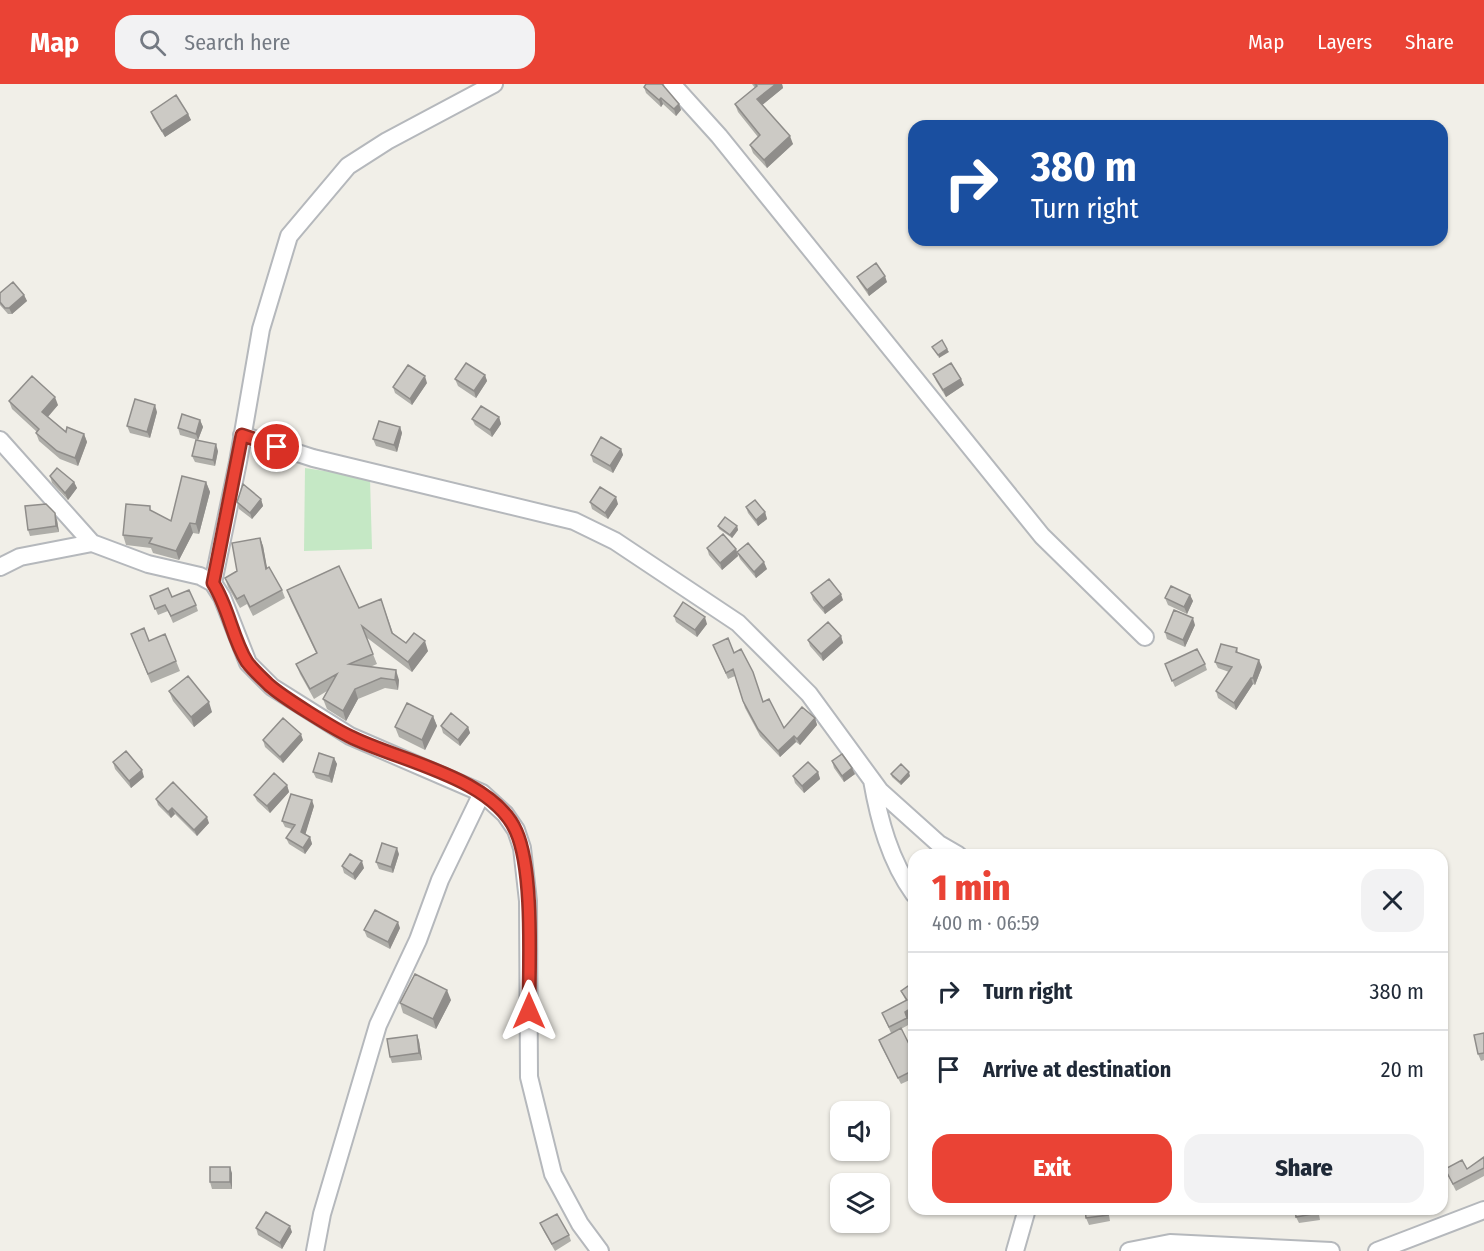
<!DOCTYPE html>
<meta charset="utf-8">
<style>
:root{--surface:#fff;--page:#f2f2f3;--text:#1f2937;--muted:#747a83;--line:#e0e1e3;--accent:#ea4335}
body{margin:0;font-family:"Fira Sans Condensed",sans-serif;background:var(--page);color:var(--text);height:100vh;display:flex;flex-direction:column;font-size:22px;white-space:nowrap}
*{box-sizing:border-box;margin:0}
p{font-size:20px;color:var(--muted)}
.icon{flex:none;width:33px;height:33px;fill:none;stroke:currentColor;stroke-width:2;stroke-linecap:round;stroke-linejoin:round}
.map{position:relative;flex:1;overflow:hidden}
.details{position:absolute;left:908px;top:765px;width:540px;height:366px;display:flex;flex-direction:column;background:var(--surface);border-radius:18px;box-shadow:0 2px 4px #0004}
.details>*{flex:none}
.guide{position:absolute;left:908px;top:36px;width:540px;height:126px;border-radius:18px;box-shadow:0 2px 4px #0004;background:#1a4fa0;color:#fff;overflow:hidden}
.controls{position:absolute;left:830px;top:1017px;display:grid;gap:12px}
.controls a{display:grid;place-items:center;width:60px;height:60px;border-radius:12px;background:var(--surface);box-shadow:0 2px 4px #0004;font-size:30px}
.pin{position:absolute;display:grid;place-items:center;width:51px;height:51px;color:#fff;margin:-26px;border:3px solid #fff;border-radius:50%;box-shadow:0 2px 6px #0007}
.me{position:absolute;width:66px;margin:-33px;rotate:0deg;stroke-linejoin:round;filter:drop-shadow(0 0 4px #0008)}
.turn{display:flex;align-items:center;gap:21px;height:126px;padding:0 24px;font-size:27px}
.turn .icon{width:78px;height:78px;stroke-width:2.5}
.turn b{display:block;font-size:42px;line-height:51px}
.round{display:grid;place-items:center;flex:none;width:63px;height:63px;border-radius:18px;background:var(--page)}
.headline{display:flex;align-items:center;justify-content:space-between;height:102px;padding:0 24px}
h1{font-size:36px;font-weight:800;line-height:45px;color:var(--accent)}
.primary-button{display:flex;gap:12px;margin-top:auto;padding:12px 24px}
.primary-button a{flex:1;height:69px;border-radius:18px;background:var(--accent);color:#fff;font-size:24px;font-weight:800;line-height:69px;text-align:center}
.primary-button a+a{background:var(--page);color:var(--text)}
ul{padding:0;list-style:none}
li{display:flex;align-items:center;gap:18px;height:78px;padding:0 24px;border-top:2px solid var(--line)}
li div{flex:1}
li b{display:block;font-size:22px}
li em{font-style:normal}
header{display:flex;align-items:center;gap:36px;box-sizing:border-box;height:84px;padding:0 30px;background:var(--accent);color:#fff}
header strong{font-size:28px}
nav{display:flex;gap:33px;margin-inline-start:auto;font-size:21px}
.search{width:420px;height:54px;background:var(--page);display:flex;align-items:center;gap:15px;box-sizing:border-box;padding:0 21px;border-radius:18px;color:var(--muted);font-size:22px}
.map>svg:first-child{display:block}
.green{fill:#c5e8c5}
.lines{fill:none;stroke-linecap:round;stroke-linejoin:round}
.minor-casing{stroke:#b5b8bc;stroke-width:20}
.minor{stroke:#fff;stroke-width:16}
.wall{fill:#afaea9}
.shaded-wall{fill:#8f8d8a}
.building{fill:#cccac5;stroke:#8f8d8a;stroke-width:1.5}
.route-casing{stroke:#982c22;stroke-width:15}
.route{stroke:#ea4335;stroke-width:10}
</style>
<header>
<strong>Map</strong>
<div class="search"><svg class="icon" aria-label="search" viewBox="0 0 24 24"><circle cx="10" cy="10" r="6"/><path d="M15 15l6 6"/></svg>Search here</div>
<nav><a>Map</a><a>Layers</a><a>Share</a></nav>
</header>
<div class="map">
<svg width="1484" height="1167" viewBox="0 0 1484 1167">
<rect width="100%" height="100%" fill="#f1efe8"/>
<path class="green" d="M305 384 370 394 372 465 304 467Z"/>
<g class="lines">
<defs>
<path id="minor" d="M672 0 719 52 1042 452 1145 553
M242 351 313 374 574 437 615 457 738 539 809 610 880 707 939 760 958 771
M0 356 92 459 148 480 200 492 213 499 222 513 248 579 272 603 350 652 482 709 505 730 516 746 522 764 528 817 529 993 553 1090 580 1140 600 1167
M0 483 20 473 92 459
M213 499 238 378 261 245 289 152 348 82 387 57 494 0
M872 696C879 736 890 777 914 810
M315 1167 322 1130 378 941 418 856 440 796 482 709
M1015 1167 1027 1125
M1129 1167 1170 1159 1331 1167
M1377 1167 1484 1126"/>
</defs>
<use href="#minor" class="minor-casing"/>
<use href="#minor" class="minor"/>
</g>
<path class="wall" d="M752 0H782L783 4 762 21 793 60 767 84 753 69 750 61 758 53 738 28 735 20 755 4Z
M644 3 679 20 681 26 676 32 663 20 661 23 646 9Z
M151 28 188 30 191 36 165 53 153 34Z
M857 193 887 198 869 212 860 199Z
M0 209 24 211 27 217 12 230H8L0 221Z
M933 290 964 301 946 313 936 297Z
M485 291 487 297 476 314 458 302 455 295Z
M427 299 412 321 395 309 393 303Z
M9 317 58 321 48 333 66 348 84 350 87 358 78 382 60 375 39 357 36 349 37 348 12 325Z
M157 328 150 354 130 349 127 342Z
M499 333 501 340 492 353 475 341 472 335Z
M200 336 203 343 198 356 180 351 178 344Z
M400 343 402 349 397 368 376 362 373 355Z
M621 365 623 371 613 389 593 378 591 371Z
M218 367 215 382 195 378 192 372Z
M50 392 74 398 77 404 68 416 52 399Z
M206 398 210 408 199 450 193 449 179 476 153 469 151 464 126 461 123 451 152 427 171 437Z
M261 415 263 422 252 435 239 425 237 418Z
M590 418 618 420 608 435 592 425Z
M746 423 765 428 767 435 758 442 748 429Z
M57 436 59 448 30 452 28 446Z
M718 442H737L738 446 732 454 719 445Z
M260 454 263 462 267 485 282 506 285 514 253 532 247 520 240 524 228 503 225 494 237 487Z
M707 464 736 465 738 472 722 486 709 471Z
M737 468 767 485 756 494 740 475Z
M287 506 359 524 381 515 393 549 406 559 428 567 412 588 366 553 377 580 370 583 399 596 398 606 385 604 358 615 346 637 327 625 323 615 327 607 314 615 300 590 296 580 316 569 291 517Z
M811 509 843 516 825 530 813 516Z
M1190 511 1193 517 1187 530 1168 521 1165 514Z
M150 512 172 513 196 521 198 527 173 539 168 527 158 531Z
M674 532 707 540 697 553 676 538Z
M1195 541 1185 563 1167 555 1165 548Z
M131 550 149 557 176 577 180 587 151 599Z
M841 552 843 559 823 577 810 562 808 556Z
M713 561 734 569 763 618 784 644 815 634 817 641 800 661 796 658 780 673 760 652 745 624 735 592 728 595Z
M1237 564 1238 569 1262 583 1255 601 1253 600 1236 626 1218 614 1216 607 1229 588 1218 584 1215 578Z
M1165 580H1205L1207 586 1175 603Z
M169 607 212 628 194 643 173 617Z
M433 632 437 642 425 666 399 653 395 643Z
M441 642 468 643 470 649 460 662 443 649Z
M263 656H303L283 679 265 663Z
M334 674 337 680 332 699 316 694 313 688Z
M832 677 855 690 844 698 834 684Z
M113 678 144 693 131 704 115 685Z
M818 688 820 695 804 709 795 699 793 692Z
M891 690 910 692 901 701 892 693Z
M287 701 289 708 270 729 257 717 254 711Z
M156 715 209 739 197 752 175 730 171 734 158 721Z
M314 722 305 750 310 753 312 760 305 770 289 760 286 754 292 745 285 743 282 737Z
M399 770 393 789 379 785 376 778Z
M342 782 364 784 355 796 344 789Z
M400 844 390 865 367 853 364 846Z
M914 898V930L908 934 910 940 901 945 912 966 914 965V994L901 1000 881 962 879 956 891 949 882 929 906 917 901 907Z
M451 916 436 945 403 929 400 919Z
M1484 949V976L1481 977 1478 970Z
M417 951 419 957 422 976 392 979 390 973Z
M1484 1073V1092L1456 1107 1445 1085H1467Z
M232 1089V1105H212L210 1098Z
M1108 1125 1110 1137 1089 1141 1086 1134Z
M1318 1125 1320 1136 1299 1139 1296 1133Z
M540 1139 569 1151 571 1157 555 1167 543 1146Z
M256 1144 292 1148 282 1165 258 1151Z"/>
<path class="shaded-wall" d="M776 0H782L783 4 760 23 757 15Z
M661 14 663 20 661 23 659 16Z
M679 20 681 26 676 32 674 25Z
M188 30 191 36 165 53 162 47Z
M790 52 793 60 767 84 764 76Z
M885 192 887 198 869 212 867 206Z
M24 211 27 217 12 230 9 224Z
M947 265 949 268 939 274 938 271Z
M485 291 487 297 476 314 474 307Z
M425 292 427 299 412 321 410 315Z
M961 295 964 301 946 313 943 306Z
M55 313 58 321 45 336 42 328Z
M155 321 157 328 150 354 147 348Z
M499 333 501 340 492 353 490 346Z
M200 336 203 343 198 356 196 350Z
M400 343 402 349 397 368 394 361Z
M84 350 87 358 78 382 75 374Z
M216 360 218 367 215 382 213 376Z
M621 365 623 371 613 389 610 382Z
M74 398 77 404 68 416 65 409Z
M206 398 210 408 199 450 196 440Z
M616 413 618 420 608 435 605 429Z
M261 415 263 422 252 435 250 429Z
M765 428 767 435 758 442 756 436Z
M55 429 57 436 59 448 56 442Z
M190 439 193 449 179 476 176 467Z
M737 442 738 446 732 454 730 451Z
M260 454 263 462 269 494 266 485Z
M736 465 738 472 722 486 720 479Z
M764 478 767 485 756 494 754 488Z
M841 510 843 516 825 530 823 524Z
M1190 511 1193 517 1187 530 1184 523Z
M705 533 707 540 697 553 695 546Z
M1193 534 1195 541 1185 563 1183 556Z
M841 552 843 559 823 577 821 570Z
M425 557 428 567 412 588 408 578Z
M1259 576 1262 583 1255 601 1253 594Z
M396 586 399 596 398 606 395 596Z
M1251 594 1253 600 1236 626 1234 619Z
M355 605 358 615 346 637 343 627Z
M209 618 212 628 194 643 191 633Z
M433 632 437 642 425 666 422 656Z
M815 634 817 641 800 661 797 655Z
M468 643 470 649 460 662 458 656Z
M301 650 303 656 283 679 280 673Z
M794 652 796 658 780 673 778 667Z
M334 674 337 680 332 699 329 692Z
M852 684 855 690 844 698 842 692Z
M142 686 144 693 131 704 129 697Z
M818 688 820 695 804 709 802 702Z
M909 688 910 692 901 701 900 698Z
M287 701 289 708 270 729 267 722Z
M312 716 314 722 304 755 301 748Z
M172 724 175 730 171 734 168 728Z
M207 733 209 739 197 752 194 746Z
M310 753 312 760 305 770 303 764Z
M397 764 399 770 393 789 391 783Z
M362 777 364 784 355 796 353 790Z
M398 838 400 844 390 865 388 858Z
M447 906 451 916 436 945 433 935Z
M914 922V930L907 935 905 928Z
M417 951 419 957 422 976 419 969Z
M230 1083 232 1089V1105L230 1098Z
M290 1142 292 1148 282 1165 280 1159Z"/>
<path class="building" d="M646 0H662L679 20 674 25 661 14 659 16 644 3Z
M755 0H776L757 15 790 52 764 76 750 61 760 51 735 20 757 2Z
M176 11 188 30 162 47 151 28Z
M876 179 885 192 867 206 857 193Z
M13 198 24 211 9 224H5L0 218V209Z
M942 256 947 265 938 271 932 263Z
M466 279 485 291 474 307 455 295Z
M951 279 961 295 943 306 933 290Z
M408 281 425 292 410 315 393 303Z
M32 292 55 313 42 328 66 348 67 343 84 350 75 374 57 367 36 349 39 345 9 317Z
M135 315 155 321 147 348 127 342Z
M481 322 499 333 490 346 472 335Z
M182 330 200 336 196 350 178 344Z
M379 337 400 343 394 361 373 355Z
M601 353 621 365 610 382 591 371Z
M196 356 216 360 213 376 192 372Z
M57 384 74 398 65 409 50 392Z
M182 392 206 398 196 440 190 439 176 467 149 459 152 454 123 451 126 420 150 422V426L171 437Z
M243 400 261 415 250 429 237 418Z
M600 403 616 413 605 429 590 418Z
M755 416 765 428 756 436 746 423Z
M46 420 55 429 56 442 28 446 25 422Z
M725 433 737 442 730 451 718 442Z
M723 450 736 465 720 479 707 464Z
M260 454 266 485 269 483 282 506 250 523 244 511 237 515 225 494 237 487 232 459Z
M748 459 764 478 754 488 737 468Z
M339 482 359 524 381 515 392 549 406 559 414 549 425 557 408 578 362 542 373 570 349 580 396 586 395 596 381 594 355 605 343 627 323 615 337 590 310 605 296 580 317 569 287 506Z
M829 495 841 510 823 524 811 509Z
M1171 502 1190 511 1184 523 1165 514Z
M168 504 172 513 189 506 196 521 171 532 165 521 155 525 150 512Z
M683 518 705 533 695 546 674 532Z
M1174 526 1193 534 1183 556 1165 548Z
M828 538 841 552 821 570 808 556Z
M144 544 149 557 165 550 176 577 148 590 131 550Z
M728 554 734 569 741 565 753 588 763 618 769 615 784 644 802 623 815 634 797 655 794 652 778 667 758 645 743 617 733 585 726 589 713 561Z
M1221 560 1237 564 1236 568 1259 576 1253 594H1251L1234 619 1216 607 1232 583 1215 578Z
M1197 565 1205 580 1172 597 1165 580Z
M188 592 209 618 191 633 169 607Z
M407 619 433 632 422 656 395 643Z
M451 629 468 643 458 656 441 642Z
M283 634 301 650 280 673 263 656Z
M126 667 142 686 129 697 113 678Z
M319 669 334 674 329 692 313 688Z
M842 670 852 684 842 692 832 677Z
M808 678 818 688 802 702 793 692Z
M901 680 909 688 900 698 891 690Z
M274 689 287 701 267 722 254 711Z
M173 698 207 733 194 746 172 724 168 728 156 715Z
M291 710 312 716 301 748 310 753 303 764 286 754 295 741 282 737Z
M382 759 397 764 391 783 376 778Z
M350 770 362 777 353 790 342 782Z
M375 826 398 838 388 858 364 846Z
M415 890 447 906 433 935 400 919Z
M914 898V922L905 928 907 934 889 943 882 929 907 916 901 907Z
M901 944 912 966 914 965V986L898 994 879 956Z
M1484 949V969L1478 970 1474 951Z
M417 951 419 969 390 973 387 955Z
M1484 1073V1084L1453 1100 1445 1085 1462 1076 1467 1085Z
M210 1083H230V1098H210Z
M1085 1125H1107L1108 1131 1086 1134Z
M1295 1125H1317L1318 1129 1296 1133Z
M266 1128 290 1142 280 1159 256 1144Z
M557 1130 569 1151 552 1160 540 1139Z"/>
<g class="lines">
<defs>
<path id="route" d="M277 363 242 351 213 499C229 524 232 554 247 578 253 586 262 594 269 601 284 614 331 643 349 652 398 677 492 693 516 747 534 787 529 880 529 927"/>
</defs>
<use href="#route" class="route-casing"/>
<use href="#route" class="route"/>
</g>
</svg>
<div class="controls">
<a><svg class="icon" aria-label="sound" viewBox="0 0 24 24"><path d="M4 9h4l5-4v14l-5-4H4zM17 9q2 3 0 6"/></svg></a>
<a><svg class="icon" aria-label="layers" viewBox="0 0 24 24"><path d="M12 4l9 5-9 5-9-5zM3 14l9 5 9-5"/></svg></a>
</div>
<div class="pin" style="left:277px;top:363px;background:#d93025"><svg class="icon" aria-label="arrive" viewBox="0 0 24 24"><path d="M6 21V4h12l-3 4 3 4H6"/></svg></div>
<svg class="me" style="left:529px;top:927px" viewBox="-20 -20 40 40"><path d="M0-17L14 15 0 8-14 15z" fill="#ea4335" stroke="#fff" stroke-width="4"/></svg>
<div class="guide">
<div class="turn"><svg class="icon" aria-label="right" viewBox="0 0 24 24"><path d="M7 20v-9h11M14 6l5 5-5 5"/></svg><div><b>380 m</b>Turn right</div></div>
</div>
<section class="details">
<div class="headline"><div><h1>1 min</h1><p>400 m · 06:59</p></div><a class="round"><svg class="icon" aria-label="close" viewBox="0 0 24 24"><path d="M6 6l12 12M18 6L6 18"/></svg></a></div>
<ul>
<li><svg class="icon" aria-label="right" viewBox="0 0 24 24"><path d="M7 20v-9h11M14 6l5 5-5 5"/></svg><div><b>Turn right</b></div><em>380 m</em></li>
<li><svg class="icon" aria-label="arrive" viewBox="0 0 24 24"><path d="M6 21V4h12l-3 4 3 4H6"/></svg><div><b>Arrive at destination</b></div><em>20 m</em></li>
</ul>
<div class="primary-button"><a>Exit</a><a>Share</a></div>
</section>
</div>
